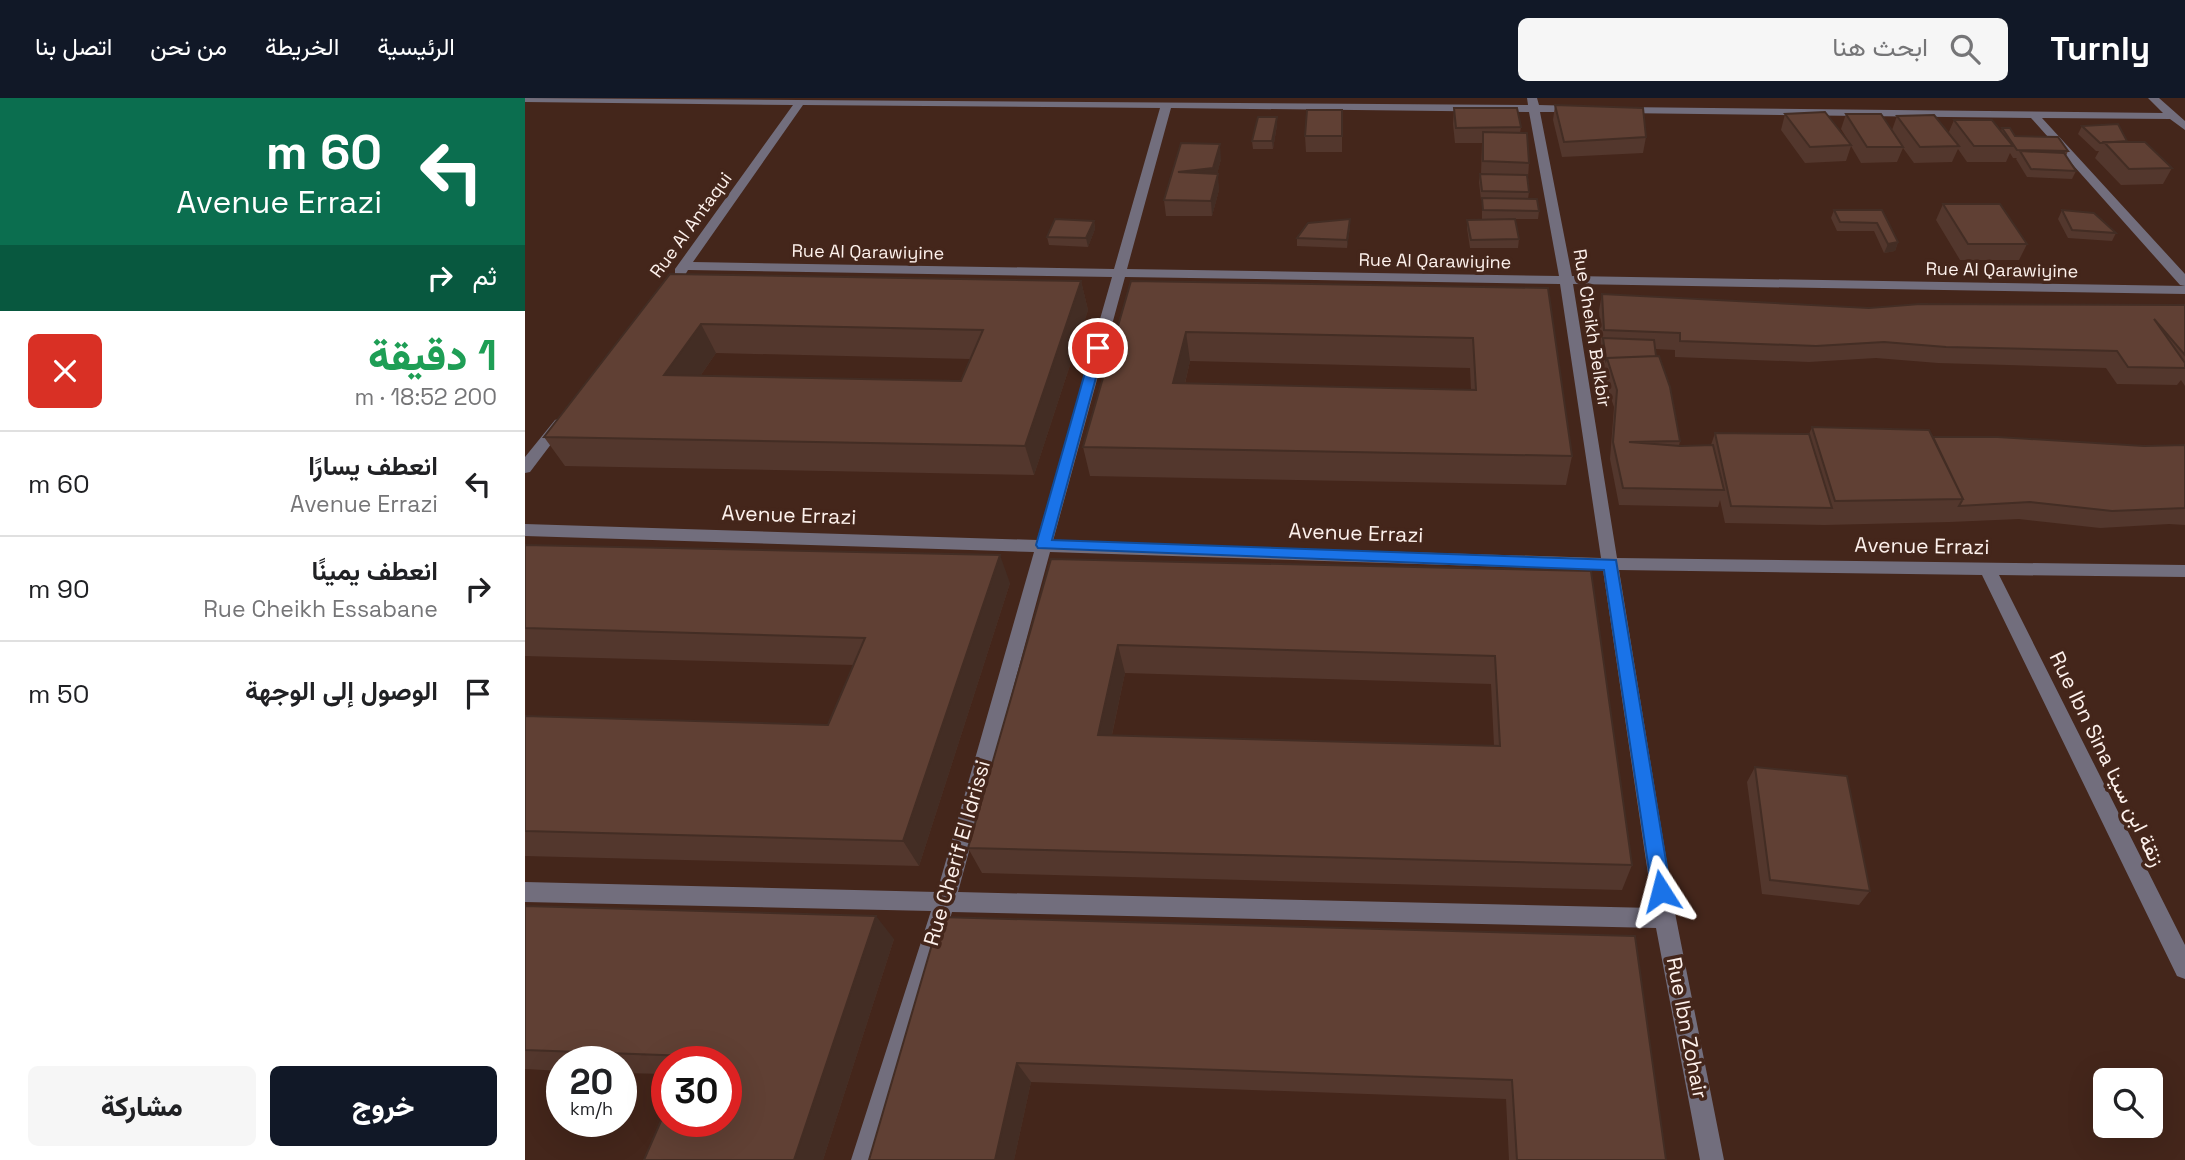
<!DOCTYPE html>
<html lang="ar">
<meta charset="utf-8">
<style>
:root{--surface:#fff;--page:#f6f6f6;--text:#202124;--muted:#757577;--line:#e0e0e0;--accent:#111827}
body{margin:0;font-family:"Space Grotesk",Vazirmatn,sans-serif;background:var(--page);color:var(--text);direction:rtl;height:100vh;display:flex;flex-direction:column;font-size:26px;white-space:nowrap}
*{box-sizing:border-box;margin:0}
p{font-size:23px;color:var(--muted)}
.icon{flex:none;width:38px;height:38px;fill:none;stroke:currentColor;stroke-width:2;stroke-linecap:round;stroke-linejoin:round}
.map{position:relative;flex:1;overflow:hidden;direction:ltr}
.sheet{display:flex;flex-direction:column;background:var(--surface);width:525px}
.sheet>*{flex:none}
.banner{background:#0b6e4f;color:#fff;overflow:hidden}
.controls{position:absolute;left:1568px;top:970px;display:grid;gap:14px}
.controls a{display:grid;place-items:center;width:70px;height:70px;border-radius:10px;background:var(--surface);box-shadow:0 7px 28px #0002;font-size:35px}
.speed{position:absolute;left:21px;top:948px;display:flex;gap:14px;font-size:35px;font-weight:700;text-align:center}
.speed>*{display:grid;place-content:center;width:91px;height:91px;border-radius:50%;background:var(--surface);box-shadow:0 7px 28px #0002;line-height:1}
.speed small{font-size:18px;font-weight:400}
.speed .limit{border:10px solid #d22;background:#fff;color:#111}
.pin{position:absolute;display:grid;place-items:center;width:60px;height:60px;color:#fff;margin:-30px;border:4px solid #fff;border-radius:50%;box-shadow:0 2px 7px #0007}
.me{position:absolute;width:77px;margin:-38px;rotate:351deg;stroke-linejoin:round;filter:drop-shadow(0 0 5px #0008)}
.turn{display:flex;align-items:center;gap:24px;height:147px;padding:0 28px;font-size:32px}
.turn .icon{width:91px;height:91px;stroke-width:2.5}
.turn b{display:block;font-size:49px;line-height:60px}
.then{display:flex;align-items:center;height:66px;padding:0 28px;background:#0003;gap:14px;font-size:26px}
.round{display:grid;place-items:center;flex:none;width:74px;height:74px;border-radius:10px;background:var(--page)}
.head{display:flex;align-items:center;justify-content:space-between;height:119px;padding:0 28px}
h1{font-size:42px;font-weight:800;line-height:52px;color:#1e9e55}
.cta{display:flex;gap:14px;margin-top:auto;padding:14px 28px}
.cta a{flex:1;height:80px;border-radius:10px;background:var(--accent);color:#fff;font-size:28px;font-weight:800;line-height:80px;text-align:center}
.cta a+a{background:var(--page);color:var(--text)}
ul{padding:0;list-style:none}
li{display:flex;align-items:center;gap:21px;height:105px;padding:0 28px;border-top:2px solid var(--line)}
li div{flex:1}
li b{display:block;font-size:26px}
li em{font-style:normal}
header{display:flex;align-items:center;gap:42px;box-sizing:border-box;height:98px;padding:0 35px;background:var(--accent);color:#fff}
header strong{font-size:33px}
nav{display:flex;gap:38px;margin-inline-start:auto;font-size:24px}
.search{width:490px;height:63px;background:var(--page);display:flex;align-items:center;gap:18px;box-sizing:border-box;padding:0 24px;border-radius:10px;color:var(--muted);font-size:26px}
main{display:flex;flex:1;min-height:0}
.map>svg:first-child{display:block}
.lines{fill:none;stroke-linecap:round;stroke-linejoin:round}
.street{fill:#726e7d;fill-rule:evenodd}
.wall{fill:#53372d;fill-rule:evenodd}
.shaded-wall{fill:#432d24}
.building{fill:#604034;stroke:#432d24;stroke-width:2;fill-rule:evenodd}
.route{fill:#1a73e8;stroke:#114b97;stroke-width:2}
.labels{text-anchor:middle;stroke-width:7;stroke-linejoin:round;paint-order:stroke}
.far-street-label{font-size:18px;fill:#fdf1ec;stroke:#44261b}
.street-label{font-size:21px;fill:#fdf1ec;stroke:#44261b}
</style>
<header>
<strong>Turnly</strong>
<div class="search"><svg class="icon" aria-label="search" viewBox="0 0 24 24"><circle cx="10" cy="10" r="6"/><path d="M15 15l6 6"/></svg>ابحث هنا</div>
<nav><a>الرئيسية</a><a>الخريطة</a><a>من نحن</a><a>اتصل بنا</a></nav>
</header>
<main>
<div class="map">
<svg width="1660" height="1062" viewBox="0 0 1660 1062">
<rect width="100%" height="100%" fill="#44261b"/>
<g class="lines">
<path class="street" d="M0 0 1003 7 1002 0H1012L1014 7 1053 8 1058 11 1053 14H1015L1047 178 1660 188V196L1048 186 1092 460 1660 467V479L1474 477 1660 847V881L1652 878 1457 477 1094 472 1151 820 1199 1062H1175L1131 830 427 814 350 1062H326L406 813 0 804V784L412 794 509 454 0 438V426L512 442 587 179 163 172 160 177H150V171L268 7 0 4ZM278 7 635 10 589 171 168 164ZM646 10 1004 14 1034 178 602 171ZM600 179 1035 186 1076 460 528 443ZM525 454 1078 472 1128 810 433 794Z
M1623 0H1634L1660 23V32L1645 21 1517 20 1660 176V188L1655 187 1506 20 1095 15 1090 12 1095 9 1638 15Z
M35 320 42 325 5 374 0 375V359L30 322Z"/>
</g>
<path class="wall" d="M1030 7 1121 39 1118 55 1037 59 1028 22Z
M929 10 996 29 995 35 1004 65 1003 80 1004 94 1003 101 1014 113 1013 121H957V102H956L954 84 955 76H956L957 45H930L928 26Z
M817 12V54H781L780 38Z
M1260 16 1326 47 1316 31 1321 16 1367 32 1372 18 1423 36 1429 22 1476 33 1477 30 1490 38 1543 53 1541 58 1551 73 1547 81 1502 79 1491 61 1492 60H1488L1485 55 1481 64H1442L1433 51 1427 64 1389 65 1378 50 1372 64 1336 65 1326 48 1321 63 1280 65 1256 32Z
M752 19V27L748 51H728L727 43Z
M1557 28 1647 70 1638 86 1596 87 1570 60 1574 53H1571L1553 36Z
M696 61 692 76 694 92 687 118H641L639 102Z
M1418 106 1502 146 1494 162H1435L1411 122Z
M1309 112H1357L1373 144 1370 153 1359 155 1349 133H1312L1306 120Z
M1537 112 1591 135 1587 143 1543 140 1533 121Z
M825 121V129L822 150 772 148V140Z
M942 122 994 141 993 150H945L942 130Z
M569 123 570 131 563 149 524 147 522 139Z
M145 176 556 183 563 212 509 377 40 368 19 339ZM191 255 445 261 436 283 176 277Z
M606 183 1023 190 1047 358 1041 387 565 378 558 349ZM665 263 945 270 946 292 660 286Z
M1077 196 1344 210 1660 207V288L1656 282 1652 287 1592 286 1581 270 1413 265 1351 260 1284 264 1150 259V252L1130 251 1131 258 1155 343 1154 348 1186 347 1190 335 1284 336 1287 329 1408 339 1619 348 1660 347V427L1644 426 1575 430 1494 421 1425 424 1299 427 1200 425 1195 402 1193 409 1094 407 1085 361 1089 309 1078 276 1079 271 1076 248 1074 212Z
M0 447 485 485 394 768 0 758V618L303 627 329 567 0 558Z
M526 461 1066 473 1107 767 1097 792 457 775 443 750ZM600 575 966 586 969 648 587 637Z
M1230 669 1345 793 1334 807 1237 796 1222 684Z
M0 808 369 841 298 1062H119L201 964H142V976L96 975V964H37V973L0 971Z
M415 819 1110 838 1141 1062H984L981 1001 506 984 489 1062H344Z"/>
<path class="shaded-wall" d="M752 19V27L748 51 747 43Z
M695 46 696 61 690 85 653 74Z
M693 76 694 92 687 118 686 103Z
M825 121V129L822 150V142Z
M569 123 570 131 563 149 561 140Z
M1373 144 1370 153 1359 155 1363 146Z
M556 183 563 212 509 377 500 348Z
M176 226 191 255 156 306 139 277Z
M661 234 665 263 653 315 648 285Z
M475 457 485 485 394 768 378 743Z
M593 547 600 575 581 664 573 637Z
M351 818 369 841 298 1062H269Z
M492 965 506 984 489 1062H470Z"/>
<path class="building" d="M1030 7 1118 10 1121 39 1039 44Z
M929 10H992L996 29 931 30Z
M782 12H817V38H780Z
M1300 14 1326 47 1285 49 1260 16Z
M1321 16H1356L1378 49H1342Z
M1409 17 1434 48 1395 49 1372 18Z
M733 19H752L747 43H727Z
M1429 22H1467L1488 48H1449Z
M1593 26 1602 43 1575 45 1557 28Z
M1477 30H1485L1490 38 1533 39 1543 53 1492 52Z
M958 34 1002 35 1004 65 958 63Z
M1579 44H1620L1647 70 1604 71Z
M656 45 695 46 688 70 653 74 693 76 686 103 639 102Z
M1495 53 1539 55 1551 73 1506 71Z
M955 76 1002 77 1004 94 957 93Z
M957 100 1012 101 1014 113 958 112Z
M1418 106H1475L1502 146H1443Z
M1309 112H1357L1373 144 1363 146 1352 125 1315 124Z
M1537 112 1569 115 1591 135 1547 132Z
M530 121 569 123 561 140 522 139Z
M825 121 822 142 772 140 783 125Z
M990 121 994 141 946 142 942 122Z
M145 176 556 183 500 348 19 339ZM176 226 458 232 436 283 139 277Z
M606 183 1023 190 1047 358 558 349ZM661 234 948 240 951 292 648 285Z
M1077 196 1344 210 1395 206 1660 207V257L1629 221 1660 265V270L1603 269 1592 253 1421 249 1359 244 1291 248 1155 243V235L1079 232Z
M1078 240 1129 242 1131 258 1082 260 1081 262Z
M1134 258 1145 289 1155 343 1104 344 1155 348 1188 347 1199 392 1098 390 1088 344 1092 292 1082 260Z
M1287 329 1404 332 1438 401 1310 403Z
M1190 335 1284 336 1307 410 1206 408Z
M1408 339H1473L1619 348 1660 347V410L1587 413 1505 404 1434 408 1438 401Z
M0 447 475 457 378 743 0 733V618L303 627 340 540 0 530Z
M526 461 1066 473 1107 767 443 750ZM593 547 970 558 975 648 573 637Z
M1230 669 1322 678 1345 793 1245 782Z
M0 808 351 818 269 1062H119L142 1009V1024H201V964H161L163 958 0 952Z
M415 819 1110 838 1141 1062H992L987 982 492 965 470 1062H344Z"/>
<path class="route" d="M573 246 579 250 527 442 1091 462 1146 793 1143 799 1136 801 1129 799 1127 793 1079 472 513 450 511 447 567 250Z"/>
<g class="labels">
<g class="far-street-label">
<text transform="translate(166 127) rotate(-54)" y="6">Rue Al Antaqui</text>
<text transform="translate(343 154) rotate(1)" y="6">Rue Al Qarawiyine</text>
<text transform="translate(910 163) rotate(1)" y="6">Rue Al Qarawiyine</text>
<text transform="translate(1477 172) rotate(1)" y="6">Rue Al Qarawiyine</text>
<text transform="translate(1067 230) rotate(81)" y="6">Rue Cheikh Belkbir</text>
</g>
<g class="street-label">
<text transform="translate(264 417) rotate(2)" y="7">Avenue Errazi</text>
<text transform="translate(831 435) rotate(2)" y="7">Avenue Errazi</text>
<text transform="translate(1397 448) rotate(1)" y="7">Avenue Errazi</text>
<text transform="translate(1582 661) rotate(64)" y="7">Rue Ibn Sina زنقة ابن سينا</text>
<text transform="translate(432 755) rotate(-74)" y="7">Rue Cherif El Idrissi</text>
<text transform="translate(1162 930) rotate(79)" y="7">Rue Ibn Zohair</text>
</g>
</g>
</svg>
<div class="controls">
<a><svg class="icon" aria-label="search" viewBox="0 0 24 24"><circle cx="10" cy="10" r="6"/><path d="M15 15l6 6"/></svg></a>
</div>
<div class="speed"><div>20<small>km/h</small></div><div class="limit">30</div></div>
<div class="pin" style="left:573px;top:250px;background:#d93025"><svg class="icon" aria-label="arrive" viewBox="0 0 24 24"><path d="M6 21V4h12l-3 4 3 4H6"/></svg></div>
<svg class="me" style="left:1136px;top:793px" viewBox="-20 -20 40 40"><path d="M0-17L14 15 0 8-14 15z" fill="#1a73e8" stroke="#fff" stroke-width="4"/></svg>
</div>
<section class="sheet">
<div class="banner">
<div class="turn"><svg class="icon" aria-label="left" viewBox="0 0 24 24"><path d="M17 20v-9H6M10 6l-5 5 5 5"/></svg><div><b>60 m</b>Avenue Errazi</div></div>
<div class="then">ثم<svg class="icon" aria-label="right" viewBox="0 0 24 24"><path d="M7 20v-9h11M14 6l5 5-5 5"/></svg></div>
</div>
<div class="head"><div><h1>1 دقيقة</h1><p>200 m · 18:52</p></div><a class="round" style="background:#d93025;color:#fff"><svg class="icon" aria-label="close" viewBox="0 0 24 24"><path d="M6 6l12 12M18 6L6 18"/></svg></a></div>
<ul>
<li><svg class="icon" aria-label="left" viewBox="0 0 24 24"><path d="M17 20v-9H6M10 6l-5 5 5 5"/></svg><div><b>انعطف يسارًا</b><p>Avenue Errazi</p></div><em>60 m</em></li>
<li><svg class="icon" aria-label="right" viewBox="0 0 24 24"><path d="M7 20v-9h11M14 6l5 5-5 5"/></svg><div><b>انعطف يمينًا</b><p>Rue Cheikh Essabane</p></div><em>90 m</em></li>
<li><svg class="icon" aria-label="arrive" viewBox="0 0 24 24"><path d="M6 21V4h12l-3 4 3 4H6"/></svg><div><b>الوصول إلى الوجهة</b></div><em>50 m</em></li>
</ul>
<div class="cta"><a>خروج</a><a>مشاركة</a></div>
</section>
</main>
